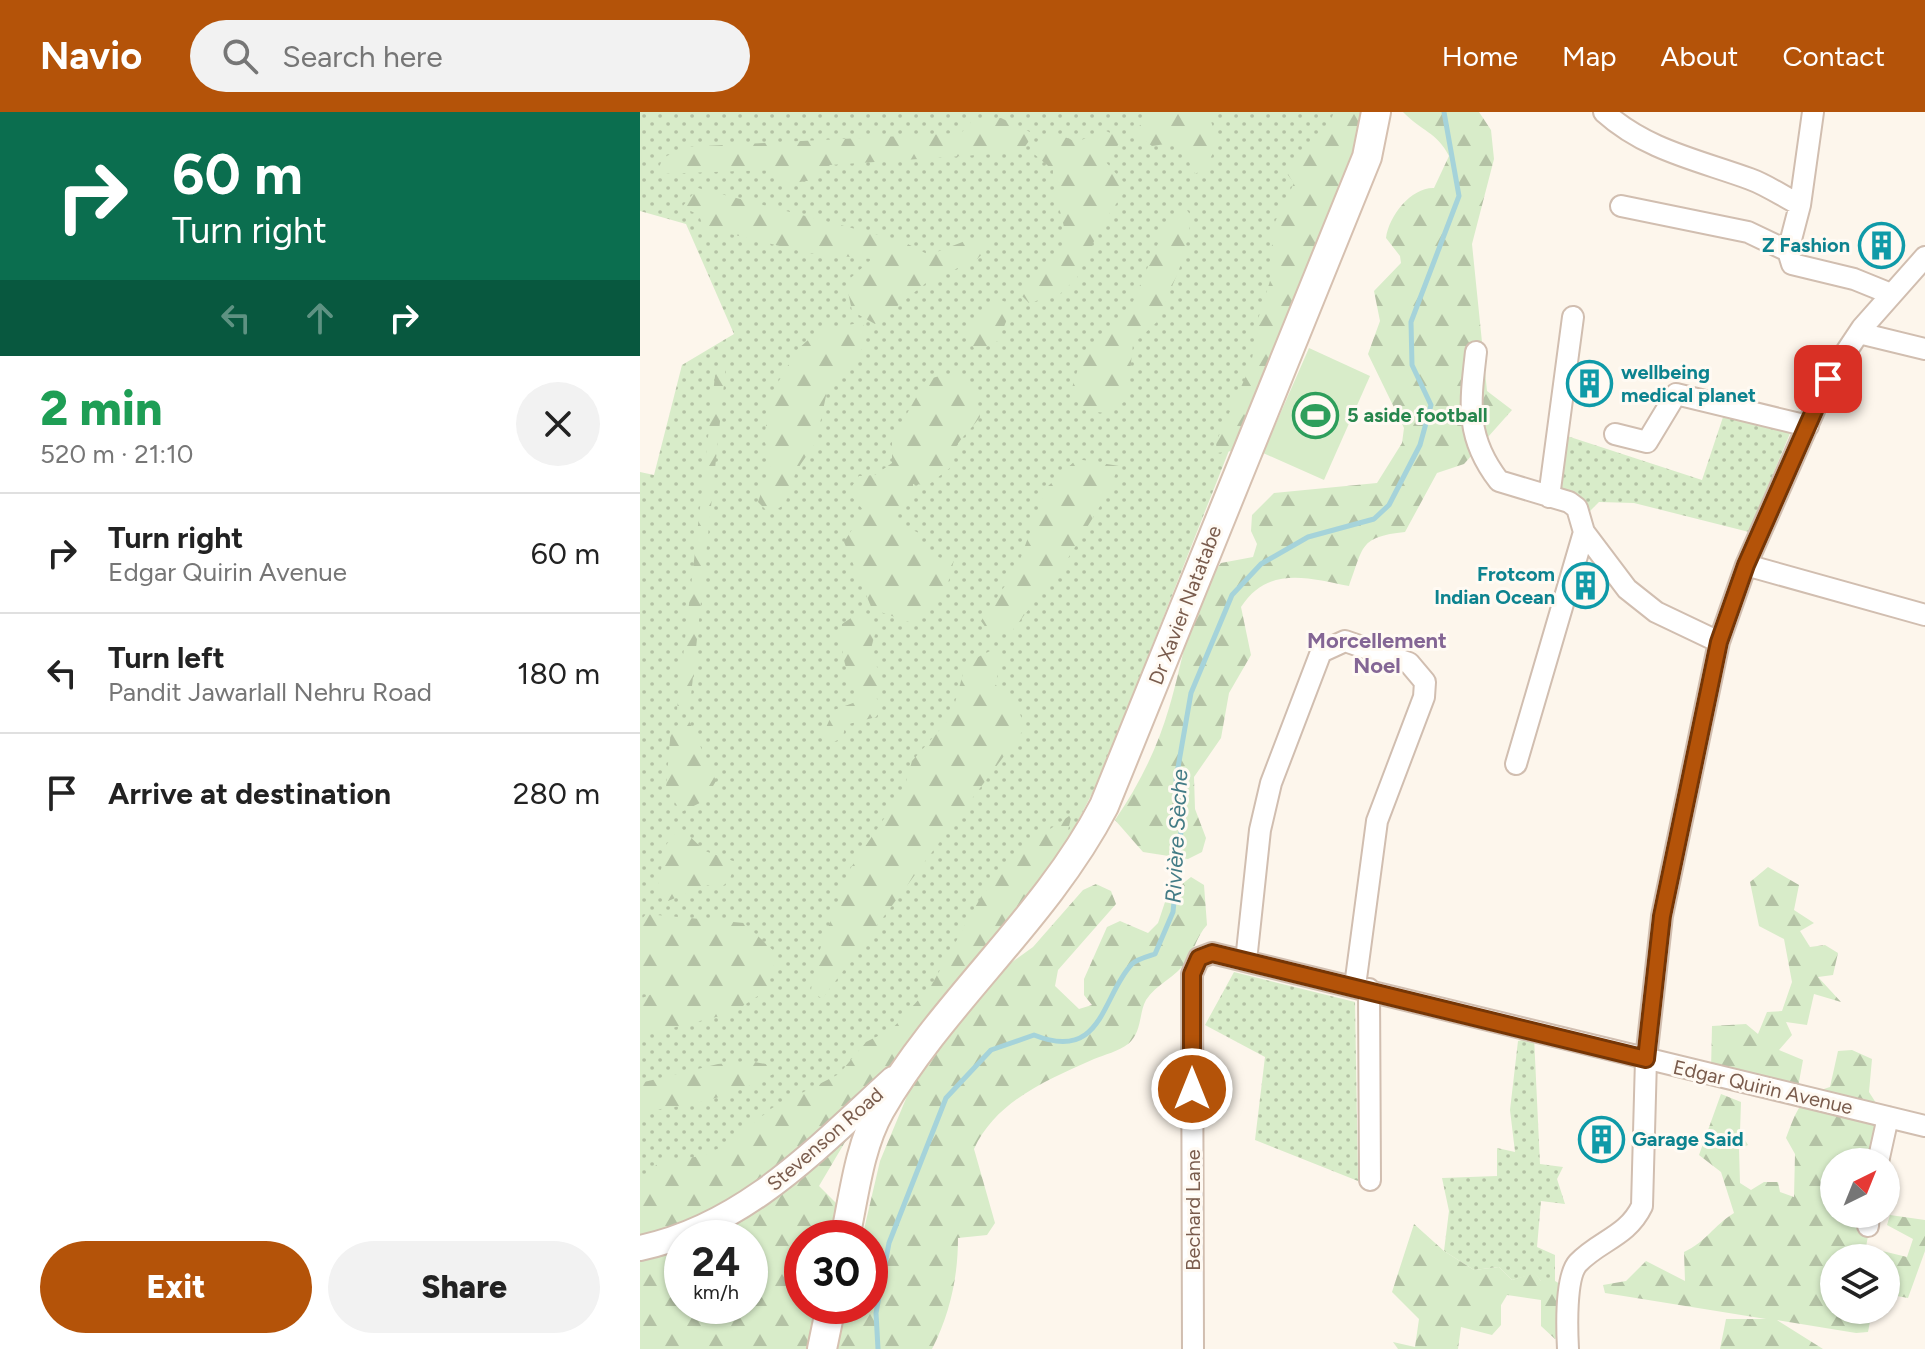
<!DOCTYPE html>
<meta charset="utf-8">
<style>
:root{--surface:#fff;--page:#f2f2f2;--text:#222;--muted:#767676;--line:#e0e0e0;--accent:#b45309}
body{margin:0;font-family:Figtree,sans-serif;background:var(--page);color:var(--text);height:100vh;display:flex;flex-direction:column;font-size:30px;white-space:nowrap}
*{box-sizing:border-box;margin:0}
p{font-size:26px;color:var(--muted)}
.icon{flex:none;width:44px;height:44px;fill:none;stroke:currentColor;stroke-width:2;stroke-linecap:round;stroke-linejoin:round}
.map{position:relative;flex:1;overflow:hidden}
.drawer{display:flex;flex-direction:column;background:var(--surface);width:640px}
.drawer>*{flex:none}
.top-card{background:#0b6e4f;color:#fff;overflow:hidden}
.needle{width:52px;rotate:43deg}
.buttons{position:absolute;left:1180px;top:1036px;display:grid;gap:16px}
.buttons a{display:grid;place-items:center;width:80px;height:80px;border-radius:50%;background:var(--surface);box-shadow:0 2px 6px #0004;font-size:40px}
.speed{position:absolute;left:24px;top:1108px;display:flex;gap:16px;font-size:40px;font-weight:700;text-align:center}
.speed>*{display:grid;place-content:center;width:104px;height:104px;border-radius:50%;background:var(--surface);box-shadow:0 2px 6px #0004;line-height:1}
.speed small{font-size:20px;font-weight:400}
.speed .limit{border:12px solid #d22;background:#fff;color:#111}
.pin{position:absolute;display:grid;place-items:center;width:68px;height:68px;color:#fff;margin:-34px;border-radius:16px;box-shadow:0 4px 12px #0006}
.me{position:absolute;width:88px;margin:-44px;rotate:0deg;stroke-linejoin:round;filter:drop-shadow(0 0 6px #0008)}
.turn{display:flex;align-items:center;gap:28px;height:168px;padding:0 40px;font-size:36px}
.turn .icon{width:104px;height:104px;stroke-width:2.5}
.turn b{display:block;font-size:56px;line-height:68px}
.lanes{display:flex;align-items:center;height:76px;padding:0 40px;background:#0003;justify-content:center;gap:40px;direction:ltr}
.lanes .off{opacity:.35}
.round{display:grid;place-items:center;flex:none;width:84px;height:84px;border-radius:42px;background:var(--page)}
.overview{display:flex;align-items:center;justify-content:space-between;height:136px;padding:0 40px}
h1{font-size:48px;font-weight:800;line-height:60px;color:#1e9e55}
.cta{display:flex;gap:16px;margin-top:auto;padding:16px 40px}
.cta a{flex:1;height:92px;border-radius:48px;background:var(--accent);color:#fff;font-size:32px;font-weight:800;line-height:92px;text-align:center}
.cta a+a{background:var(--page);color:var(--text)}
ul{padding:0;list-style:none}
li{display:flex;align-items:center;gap:24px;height:120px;padding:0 40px;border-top:2px solid var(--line)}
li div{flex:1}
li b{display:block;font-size:30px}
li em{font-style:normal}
header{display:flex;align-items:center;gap:48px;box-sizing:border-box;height:112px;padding:0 40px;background:var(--accent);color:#fff}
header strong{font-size:38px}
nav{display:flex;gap:44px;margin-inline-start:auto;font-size:28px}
.search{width:560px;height:72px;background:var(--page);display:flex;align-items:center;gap:20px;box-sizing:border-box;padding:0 28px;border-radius:44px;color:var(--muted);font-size:30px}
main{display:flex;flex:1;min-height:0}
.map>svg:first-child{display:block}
.grass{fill:url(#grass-dots)}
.forest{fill:url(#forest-firs);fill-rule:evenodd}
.pitch{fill:#d8ecc9}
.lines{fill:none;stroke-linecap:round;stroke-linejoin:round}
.stream{stroke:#a5d3da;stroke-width:5}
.minor-casing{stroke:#d1beb0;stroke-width:24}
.tertiary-casing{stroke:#d1beb0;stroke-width:28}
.secondary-casing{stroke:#d6c0b0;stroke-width:32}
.minor{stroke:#fff;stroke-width:20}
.tertiary{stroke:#fff;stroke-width:24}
.secondary{stroke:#fff;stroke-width:28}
.route-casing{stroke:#753606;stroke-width:20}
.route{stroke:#b45309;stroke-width:14}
.labels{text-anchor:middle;stroke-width:6;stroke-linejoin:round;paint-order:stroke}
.culture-label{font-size:20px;font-weight:bold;fill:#0d838f;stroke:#fffaf3;text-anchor:end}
.leisure-label{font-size:20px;font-weight:bold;fill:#27864d;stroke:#fffaf3;text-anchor:start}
.street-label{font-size:20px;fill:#7a5c4d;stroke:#fffaf3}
.neighbourhood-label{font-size:22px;font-weight:bold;fill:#846695;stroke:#fffaf3}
.water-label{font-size:22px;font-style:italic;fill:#437c86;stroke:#fffaf3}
</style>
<header>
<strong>Navio</strong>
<div class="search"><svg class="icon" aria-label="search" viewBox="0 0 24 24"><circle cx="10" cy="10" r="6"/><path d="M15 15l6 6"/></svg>Search here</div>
<nav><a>Home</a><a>Map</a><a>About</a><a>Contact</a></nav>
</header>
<main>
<section class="drawer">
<div class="top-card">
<div class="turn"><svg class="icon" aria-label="right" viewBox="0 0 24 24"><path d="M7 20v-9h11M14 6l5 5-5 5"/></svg><div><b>60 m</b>Turn right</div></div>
<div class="lanes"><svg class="icon off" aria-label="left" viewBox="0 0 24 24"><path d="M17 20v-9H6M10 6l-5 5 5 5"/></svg><svg class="icon off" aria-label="ahead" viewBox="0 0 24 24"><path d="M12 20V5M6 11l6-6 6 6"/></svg><svg class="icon" aria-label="right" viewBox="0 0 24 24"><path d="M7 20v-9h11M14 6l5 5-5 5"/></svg></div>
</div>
<div class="overview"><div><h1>2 min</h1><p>520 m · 21:10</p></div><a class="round"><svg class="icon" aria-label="close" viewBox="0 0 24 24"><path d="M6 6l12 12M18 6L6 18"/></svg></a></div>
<ul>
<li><svg class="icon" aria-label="right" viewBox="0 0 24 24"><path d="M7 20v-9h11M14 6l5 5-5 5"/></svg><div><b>Turn right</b><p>Edgar Quirin Avenue</p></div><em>60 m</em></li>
<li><svg class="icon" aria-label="left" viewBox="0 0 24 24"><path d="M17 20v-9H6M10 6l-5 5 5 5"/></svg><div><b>Turn left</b><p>Pandit Jawarlall Nehru Road</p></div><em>180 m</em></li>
<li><svg class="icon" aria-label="arrive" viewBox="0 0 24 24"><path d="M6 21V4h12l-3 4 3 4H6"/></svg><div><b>Arrive at destination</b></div><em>280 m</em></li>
</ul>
<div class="cta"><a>Exit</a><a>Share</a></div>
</section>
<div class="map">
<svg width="1285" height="1237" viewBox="0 0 1285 1237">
<defs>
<pattern id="grass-dots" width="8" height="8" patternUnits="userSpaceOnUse" patternTransform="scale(2)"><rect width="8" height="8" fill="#d8ecc9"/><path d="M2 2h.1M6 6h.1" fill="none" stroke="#b4c2a5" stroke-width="1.8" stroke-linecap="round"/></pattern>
<pattern id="forest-firs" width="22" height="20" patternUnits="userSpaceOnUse" patternTransform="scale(2)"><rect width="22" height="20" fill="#d8ecc9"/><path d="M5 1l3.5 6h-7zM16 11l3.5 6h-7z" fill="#b4c2a5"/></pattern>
</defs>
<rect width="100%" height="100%" fill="#fdf6ec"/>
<path class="grass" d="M0 0H714L709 34 460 666 424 736 278 911 0 1107V360L14 363 42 253 94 222 46 112 0 99Z
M1084 302 1151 319 1109 420 994 391 959 390 940 409 914 381 924 323 1062 368Z
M594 860 715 890 718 1069 615 1028 625 945 565 913Z
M894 925 900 1052 923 1055 917 1067 925 1092 901 1089 897 1135 915 1143V1169H901L895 1162 872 1168 859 1155 834 1158 804 1139 809 1099 802 1066 857 1064V1036L875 1040 870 998 878 929Z"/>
<path class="forest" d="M512 0H568L578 31 565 57 555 62 539 30 512 34 494 20Z
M694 0H723L717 40 592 339 577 341 576 330 611 253 619 204 630 169 633 114 654 71 645 59 687 17Z
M763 0H839L851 18 854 47 832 132 847 279 872 298 824 352 797 361 765 420C719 425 724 434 709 474 669 466 628 453 601 495L611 543 589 581 581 626 554 665 555 697 566 726 562 740 548 747 503 740 475 708C499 673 517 637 529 596 544 548 549 490 581 451L613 445 617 432 611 419 612 403 634 381 737 371 762 331 764 316 728 242 740 209 734 179 761 151 760 144 746 126C749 103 772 75 794 76L809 44C797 20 781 19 763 0Z
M361 6 394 22 381 40 190 53 173 68 146 72 134 58 16 62 23 46 44 35 321 21 333 8Z
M464 18 483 27 465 49 488 75 462 112 437 166 420 182 389 191 381 183 426 136C427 108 412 86 413 58L394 42 398 28 422 24 437 30Z
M58 76 262 129 289 143 338 124 346 128 349 136 337 147 286 171 235 212 212 199 206 170 232 147 169 141 78 119 66 124 59 103 42 95Z
M546 97 552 105 542 150 518 209 493 232 487 288 466 301 447 299 431 279 442 244 488 201 526 113Z
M358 187 368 191V205L358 229 335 239 328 223 337 201Z
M223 210 225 233 186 284 176 330 156 359 145 392 130 402 118 390 132 349 124 328 130 284 157 238 178 219Z
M86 253 50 593 37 598 76 255Z
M306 262 324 266 336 285 340 305C328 322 309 334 310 356L288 373 273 372V383L253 409 279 421 281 436 304 448H314L305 483 272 511 232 497 204 430 224 399 208 380 219 364 235 363 252 351V328L286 268Z
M437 347 479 354 465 386 427 448 372 519 352 524 341 509 377 456 406 376Z
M220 500 232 503 236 518 229 544 241 560 243 571 234 583 243 594 236 605 205 613 203 626 193 630 183 622 194 598 213 591 222 582C204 565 200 536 202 512Z
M350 539 362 549 355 572 379 599 385 616 182 887 171 878 176 848 210 757 264 677 272 649 311 605 326 551Z
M49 609 76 669 64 689 41 700 26 676 31 616Z
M432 702 420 751 234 981 179 1074 202 1097 197 1126H162V1194H184L176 1237H0V1070L20 1049 63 1044 89 1031 132 996 199 962 226 930 252 917 291 874 342 783 394 728ZM42 1126H110V1194H42Z
M40 715 65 739 96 750 89 769 80 776 67 773 28 789 16 782 26 733Z
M1128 755 1159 773 1154 798 1174 811 1160 819 1170 835 1185 833 1198 841 1193 863 1178 865 1201 890 1174 882 1167 913 1146 910 1152 923 1139 938 1163 948 1158 975 1071 958 1072 914 1106 912 1118 922 1127 900 1142 899 1152 870 1144 827 1119 814 1110 770Z
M551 765 564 773 567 813C556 825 555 838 546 850 536 865 516 872 506 888 499 900 502 921 488 932 479 939 464 943 454 947 407 968 356 989 334 1037L355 1111 347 1123 318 1126C318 1165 310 1202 292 1237H195L206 1194H230V1126H222L240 1049 275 965 357 861 393 835 443 778 456 772 471 779 476 792 418 858 415 874 439 897 452 893 444 883V867L467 815 480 809 508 821 518 811 527 784Z
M6 802 104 811 137 842 127 878 92 901 0 924V887L14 881 0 875V809Z
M1212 938 1232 947 1229 980 1255 1021 1246 1073V1050H1194V1102H1232L1226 1135 1267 1145 1273 1127 1247 1113 1250 1103 1285 1108V1139L1268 1186 1246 1182V1146H1194V1198L1232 1199 1228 1220 1216 1221 1137 1208 1183 1237H1080L1086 1207H1126L965 1181 963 1173 986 1169 1006 1149 1045 1169 1044 1140C1066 1130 1073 1114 1094 1101L1081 1060 1059 1043 1081 982 1101 990 1100 1020 1108 1033 1099 1037 1100 1071 1111 1078 1124 1070H1138L1140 1080 1154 1085 1155 1042 1146 1026C1157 998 1160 984 1190 975L1198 939Z
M108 949 126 952 137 960C88 987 54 993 0 1000V971L78 952Z
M774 1112 804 1139 834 1158 859 1155 872 1168 895 1161 901 1169H915L929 1177 932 1219 915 1227 901 1214V1188L867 1183 861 1193V1213L852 1223 821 1215 818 1237H758L753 1230 775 1235 779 1207 752 1180Z"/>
<path class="pitch" d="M669 236 730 264 684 368 623 341Z"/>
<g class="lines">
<path class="stream" d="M238 1237 236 1201 249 1131 306 986 351 938 394 923C463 951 462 883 492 852 497 847 509 844 515 842L533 800 541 719 536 667 551 581 592 483 621 452 668 425 734 407 749 393 780 333 791 293 772 253 771 210 819 84 804 0"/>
<defs>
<path id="minor" d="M964 0C1006 38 1058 48 1110 67 1127 73 1144 85 1160 93
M1173 0 1160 93 1148 139 1152 152 1214 167 1251 182
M981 94 1108 120 1148 139
M1219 221 1285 237
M836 240C830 292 825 325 859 369L929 390 937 396 944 420 987 477 1016 500 1079 530
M975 322 1007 330 1036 282 1168 314
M909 385 933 205
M1106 453 1285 503
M876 652 944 420
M606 849 620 718 631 671 681 540 705 529 769 551 785 570 784 585 737 709 715 874
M729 877 730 1068
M1238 1050 1248 1005
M1228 1114 1229 1102
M553 1237 552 862 559 846 572 841 1285 1014
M928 1237C927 1218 925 1165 938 1151 960 1128 987 1125 1002 1094L1006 947 1022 804 1079 530 1106 453 1188 267 1222 216 1285 145"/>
<path id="tertiary" d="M0 1136C105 1114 177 1036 253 967"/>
<path id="secondary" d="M205 1126C214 1084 219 1035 240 998 303 889 406 806 464 694L727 45 736 0
M182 1237 191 1194"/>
</defs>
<use href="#minor" class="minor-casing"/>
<use href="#tertiary" class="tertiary-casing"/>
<use href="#secondary" class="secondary-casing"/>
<use href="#minor" class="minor"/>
<use href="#tertiary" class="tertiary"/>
<use href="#secondary" class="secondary"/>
</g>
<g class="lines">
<defs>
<path id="route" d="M552 977V862L559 846 572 841 1006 947 1022 804 1079 530 1106 453 1188 267"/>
</defs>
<use href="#route" class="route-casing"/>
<use href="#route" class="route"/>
</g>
<defs>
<symbol id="building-ring" viewBox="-11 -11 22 22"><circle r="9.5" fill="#fffaf3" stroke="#0f9aa8" stroke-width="1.5"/><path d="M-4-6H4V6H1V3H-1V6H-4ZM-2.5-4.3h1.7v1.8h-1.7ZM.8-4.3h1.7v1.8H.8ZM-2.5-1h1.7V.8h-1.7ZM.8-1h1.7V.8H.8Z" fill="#0f9aa8"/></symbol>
<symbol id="stadium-ring" viewBox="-11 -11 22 22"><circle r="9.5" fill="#fffaf3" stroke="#2e9e5b" stroke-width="1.5"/><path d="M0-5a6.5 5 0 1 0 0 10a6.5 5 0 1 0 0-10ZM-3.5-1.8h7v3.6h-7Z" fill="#2e9e5b"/></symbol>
</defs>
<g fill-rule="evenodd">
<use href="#building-ring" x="1216" y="108" width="51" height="51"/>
<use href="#building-ring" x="924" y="246" width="51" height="51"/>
<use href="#stadium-ring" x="650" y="278" width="51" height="51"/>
<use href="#building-ring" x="920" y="448" width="51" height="51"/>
<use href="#building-ring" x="936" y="1002" width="51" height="51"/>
</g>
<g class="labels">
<g class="culture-label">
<text x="1210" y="140">Z Fashion</text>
<text x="981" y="267" text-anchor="start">wellbeing<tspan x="981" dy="23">medical planet</tspan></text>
<text x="915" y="469">Frotcom<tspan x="915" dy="23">Indian Ocean</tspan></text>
<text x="992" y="1034" text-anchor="start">Garage Said</text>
</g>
<g class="leisure-label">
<text x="707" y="310">5 aside football</text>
</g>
<g class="street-label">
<text transform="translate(545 493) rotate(-69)" y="7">Dr Xavier Natatabe</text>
<text transform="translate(1123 975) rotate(13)" y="7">Edgar Quirin Avenue</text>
<text transform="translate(185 1027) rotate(-41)" y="7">Stevenson Road</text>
<text transform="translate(553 1098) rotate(-90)" y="7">Bechard Lane</text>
</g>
<g class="neighbourhood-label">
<text x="737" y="536">Morcellement<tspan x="737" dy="25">Noel</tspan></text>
</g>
<g class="water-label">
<text transform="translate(536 724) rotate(-87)" y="8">Rivière Sèche</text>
</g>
</g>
</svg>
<div class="buttons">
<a><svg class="needle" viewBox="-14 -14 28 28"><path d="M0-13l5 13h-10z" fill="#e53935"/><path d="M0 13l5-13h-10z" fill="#767676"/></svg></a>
<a><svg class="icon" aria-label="layers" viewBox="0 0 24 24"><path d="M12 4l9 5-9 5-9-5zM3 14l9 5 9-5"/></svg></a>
</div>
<div class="speed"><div>24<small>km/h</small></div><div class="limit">30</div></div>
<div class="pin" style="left:1188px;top:267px;background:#d93025"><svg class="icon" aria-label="arrive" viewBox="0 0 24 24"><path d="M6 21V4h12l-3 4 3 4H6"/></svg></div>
<svg class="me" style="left:552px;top:977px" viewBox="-20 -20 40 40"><circle r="17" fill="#b45309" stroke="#fff" stroke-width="3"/><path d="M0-11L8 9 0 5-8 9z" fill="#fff"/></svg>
</div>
</main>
